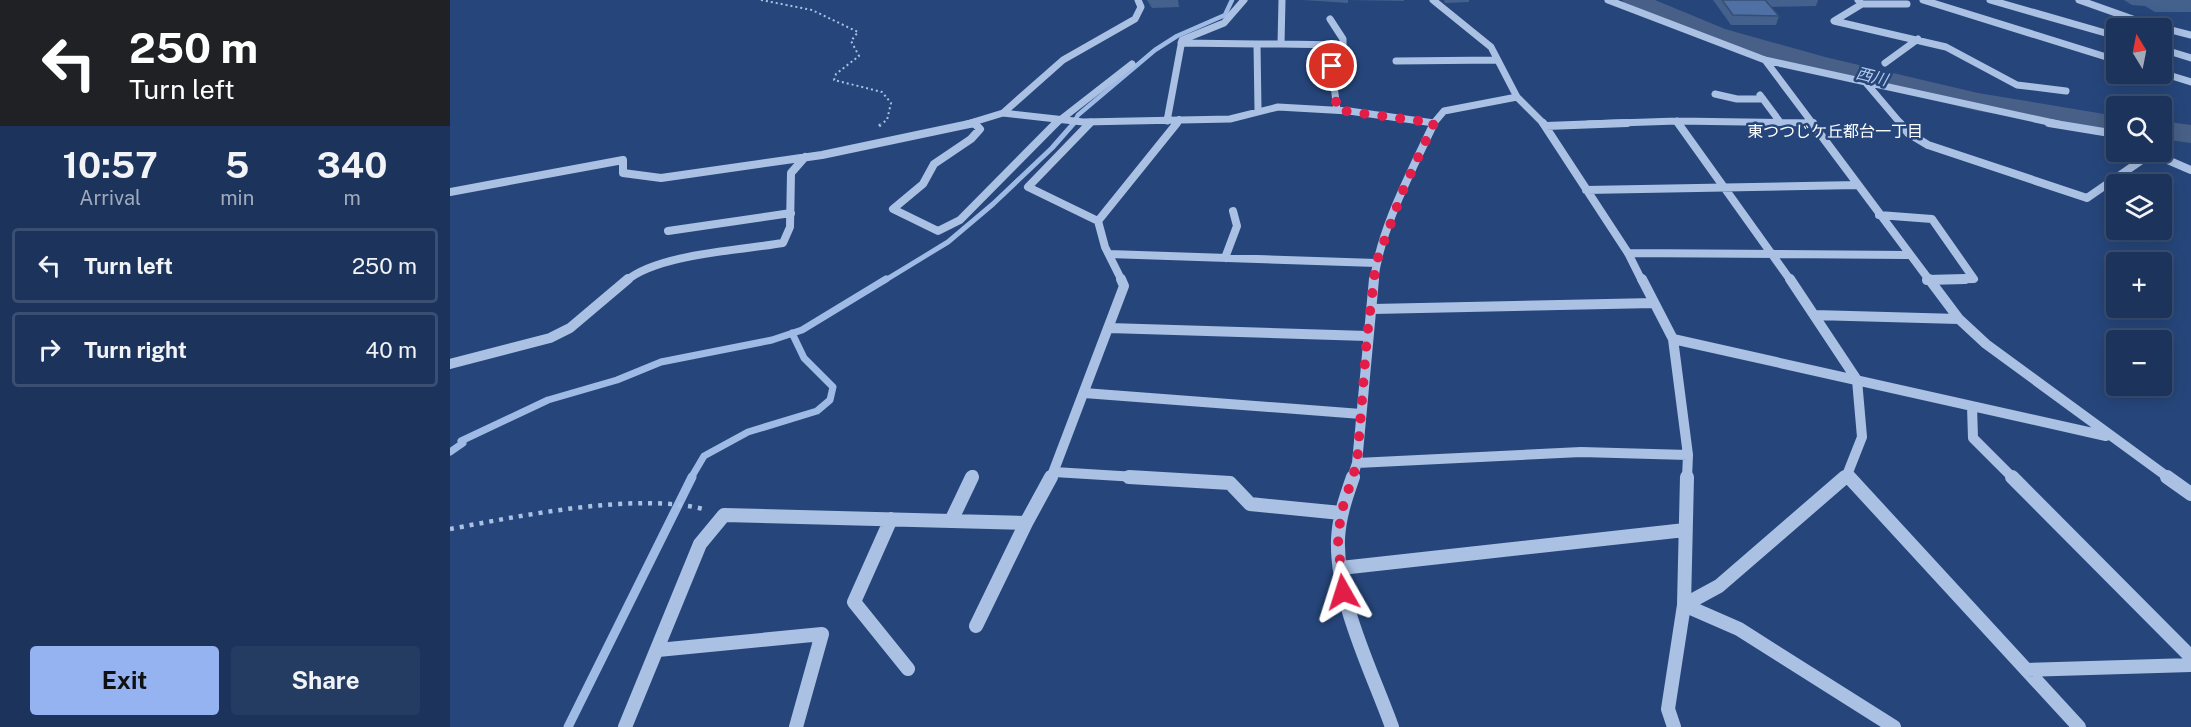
<!DOCTYPE html>
<meta charset="utf-8">
<style>
:root{--surface:#1c345c;--page:#253c62;--text:#f1f3f6;--muted:#a0aabb;--line:#3a4f72;--accent:#95b2f1}
body{margin:0;font-family:"Public Sans","Noto Sans JP",sans-serif;background:var(--page);color:var(--text);height:100vh;display:flex;flex-direction:column;font-size:22px;white-space:nowrap}
*{box-sizing:border-box;margin:0}
p{font-size:20px;color:var(--muted)}
.icon{flex:none;width:33px;height:33px;fill:none;stroke:currentColor;stroke-width:2;stroke-linecap:round;stroke-linejoin:round}
.map{position:relative;flex:1;overflow:hidden}
.panel{display:flex;flex-direction:column;background:var(--surface);width:450px}
.panel>*{flex:none}
.banner{background:#202124;color:#fff;overflow:hidden}
.needle{width:39px;rotate:350deg}
.tools{position:absolute;left:1656px;top:18px;display:grid;gap:12px}
.tools a{display:grid;place-items:center;width:66px;height:66px;border-radius:6px;background:var(--surface);box-shadow:0 3px 15px #0003,0 0 0 2px var(--line);font-size:30px}
.pin{position:absolute;display:grid;place-items:center;width:51px;height:51px;color:#fff;margin:-26px;border:3px solid #fff;border-radius:50%;box-shadow:0 2px 6px #0007}
.me{position:absolute;width:66px;margin:-33px;rotate:354deg;stroke-linejoin:round;filter:drop-shadow(0 0 4px #0008)}
.turn{display:flex;align-items:center;gap:21px;height:126px;padding:0 30px;font-size:27px}
.turn .icon{width:78px;height:78px;stroke-width:2.5}
.turn b{display:block;font-size:42px;line-height:51px}
.eta{display:flex;justify-content:space-evenly;align-items:center;height:102px;text-align:center}
.eta b{font-size:36px;font-weight:700;line-height:42px}
.button{display:flex;gap:12px;margin-top:auto;padding:12px 30px}
.button a{flex:1;height:69px;border-radius:6px;background:var(--accent);color:#111;font-size:24px;font-weight:700;line-height:69px;text-align:center}
.button a+a{background:var(--page);color:var(--text)}
ul{padding:0;list-style:none}
li{display:flex;align-items:center;gap:18px;height:75px;margin:0 12px 9px;padding:0 18px;border:3px solid var(--line);border-radius:6px}
li div{flex:1}
li b{display:block;font-size:22px}
li em{font-style:normal}
main{display:flex;flex:1;min-height:0}
.map>svg:first-child{display:block}
.lines{fill:none;stroke-linecap:round;stroke-linejoin:round}
.stream-far3{stroke:#9fbbe5;stroke-width:4.5}
.stream-far2{stroke:#9fbbe5;stroke-width:5}
.stream-far1{stroke:#9fbbe5;stroke-width:7}
.stream{stroke:#9fbbe5;stroke-width:9}
.river{fill:#486087;fill-rule:evenodd}
.path-far2{stroke:#aac1e4;stroke-width:2;stroke-dasharray:2 3;stroke-linecap:butt}
.path-far1{stroke:#aac1e4;stroke-width:3;stroke-dasharray:2 4;stroke-linecap:butt}
.path{stroke:#aac1e4;stroke-width:4.5;stroke-dasharray:4 6;stroke-linecap:butt}
.minor-far3{stroke:#aac1e4;stroke-width:7}
.minor-far2{stroke:#aac1e4;stroke-width:8}
.minor-far1{stroke:#aac1e4;stroke-width:10}
.minor{stroke:#aac1e4;stroke-width:14}
.wall{fill:#44608d}
.building{fill:#4f70a4;stroke:#374e73;stroke-width:1.5}
.route{stroke:#e11d48;stroke-width:10;stroke-dasharray:0 18}
.labels{text-anchor:middle;stroke-width:5;stroke-linejoin:round;paint-order:stroke}
.far-water-label{font-size:16px;font-style:italic;fill:#b5cbec;stroke:#26467b}
.far-neighbourhood-label{font-size:16px;fill:#fff;stroke:#26467b}
</style>
<main>
<section class="panel">
<div class="banner">
<div class="turn"><svg class="icon" aria-label="left" viewBox="0 0 24 24"><path d="M17 20v-9H6M10 6l-5 5 5 5"/></svg><div><b>250 m</b>Turn left</div></div>
</div>
<div class="eta">
<div><b>10:57</b><p>Arrival</p></div>
<div><b>5</b><p>min</p></div>
<div><b>340</b><p>m</p></div>
</div>
<ul>
<li><svg class="icon" aria-label="left" viewBox="0 0 24 24"><path d="M17 20v-9H6M10 6l-5 5 5 5"/></svg><div><b>Turn left</b></div><em>250 m</em></li>
<li><svg class="icon" aria-label="right" viewBox="0 0 24 24"><path d="M7 20v-9h11M14 6l5 5-5 5"/></svg><div><b>Turn right</b></div><em>40 m</em></li>
</ul>
<div class="button"><a>Exit</a><a>Share</a></div>
</section>
<div class="map">
<svg width="1741" height="727" viewBox="0 0 1741 727">
<rect width="100%" height="100%" fill="#26467b"/>
<g class="lines">
<path class="stream-far3" d="M623 124 628 115 705 50 727 36 775 15 782 0"/>
<path class="stream-far2" d="M434 281 498 242 543 204 602 148 624 123"/>
<path class="stream-far1" d="M0 452 13 443 11 441 98 400 167 380 211 362 322 340 352 330 436 279
M241 478 254 456 298 432 367 411 380 400 383 387 354 358 342 333"/>
<path class="stream" d="M118 727 242 477"/>
<path class="river" d="M1172 0H1205L1275 29 1375 57 1528 93 1666 116V134L1528 111 1359 69 1257 39 1176 5Z
M1712 121 1741 125V143L1712 139Z"/>
<path class="path-far2" d="M311 0 362 10 408 32 401 41 409 56 386 74 384 80 432 92 441 103 437 120 431 124"/>
<path class="path-far1" d="M429 126 433 123"/>
<path class="path" d="M0 529C70 516 189 491 257 510"/>
<path class="minor-far3" d="M983 0 1041 47 1067 97 1094 124
M1158 0 1315 60 1608 124
M1408 0 1412 4 1384 21 1496 47 1567 85 1616 91
M1473 0 1666 60
M1540 0 1666 36
M1629 0 1694 23 1741 35
M1412 4H1457
M731 43 807 44
M831 44 893 45V39L880 19
M879 45 887 110
M1712 49 1741 58
M1315 60 1363 124
M946 61 1047 60
M1435 63 1468 39
M1712 73 1741 82
M1417 84 1451 124
M1265 94 1287 99H1313
M1310 95 1330 122
M808 110 807 44H831L832 0
M553 113 613 60 685 19 691 7 688 0
M717 121 732 40 774 23 794 0
M1227 121 1229 124
M517 124 553 113 633 122 780 119 828 107 899 111 984 123
M605 124 682 64
M639 124 641 122
M725 124 729 120
M983 124 994 111 1067 97
M1138 124 1227 121 1363 123"/>
<path class="minor-far2" d="M524 123 530 129 521 139 484 164 473 184 443 209 488 231 510 220 606 123
M640 123 578 187 648 221
M1093 123 1178 253 1192 281
M1228 123 1341 281
M1357 123H1363
M1362 123 1480 281
M1450 123 1458 133 1478 145 1637 198 1702 153
M1599 123 1666 134
M1096 126 1177 123
M1699 152 1741 170
M1136 190 1407 185
M0 192 173 160V173L211 178 372 155 524 123
M1429 215 1482 219 1524 279 1477 280
M218 231 341 213
M1178 253 1458 255
M659 254 926 263
M775 258 787 226 783 211
M176 281C207 254 291 250 333 243L340 227 341 173 355 157
M672 281 655 247 648 221 727 123
M924 281C930 229 962 170 984 123"/>
<path class="minor-far1" d="M1192 279 1223 339 1238 455 1237 478
M1340 279 1407 380 1412 437 1397 475 1400 478
M1479 279 1509 319 1536 344 1719 478
M1477 280 1515 279
M923 309 1204 303
M1364 315 1509 319
M659 328 917 336
M1223 339 1656 436
M0 364 100 338 120 328 178 279
M634 393 911 414
M1522 406 1523 438 1563 478
M907 463 1131 452 1238 455
M604 472 703 478
M521 478 523 475
M601 478 674 286 671 279
M902 478 907 463 924 279
M1393 478 1397 475"/>
<path class="minor" d="M679 477 780 483 800 504 891 513
M903 477C896 497 889 517 888 539 886 601 921 669 942 727
M1395 477 1269 586 1234 605 1289 629 1444 727
M1399 477 1629 727
M1562 477 1741 657
M1717 477 1741 494
M441 519 404 602 458 669
M501 521 522 477
M891 568 1235 530
M526 626 576 523
M208 650 372 634 346 727
M1577 670 1741 665
M175 727 250 544 274 515 576 523 601 477
M1224 727 1218 709 1234 605 1237 477"/>
</g>
<path class="wall" d="M697 0H728L729 7 702 8Z
M853 0H954V1L898 0V3Z
M994 0H1019V2L995 3Z
M1263 0H1368L1366 6 1321 7 1329 16 1326 25H1281Z
M1674 0H1741V12H1705L1695 6 1682 5Z"/>
<path class="building" d="M1272 0H1315L1329 16 1283 15Z"/>
<g class="lines">
<path class="route" d="M882 66 887 110 984 123 954 188 926 263 917 336 907 463 891 513 888 540 893 592"/>
</g>
<g class="labels">
<g class="far-water-label">
<text transform="translate(1422 76) rotate(14)" y="6">西川</text>
</g>
<g class="far-neighbourhood-label">
<text x="1385" y="137">東つつじケ丘都台一丁目</text>
</g>
</g>
</svg>
<div class="tools">
<a><svg class="needle" viewBox="-14 -14 28 28"><path d="M0-13l5 13h-10z" fill="#e53935"/><path d="M0 13l5-13h-10z" fill="#a0aabb"/></svg></a>
<a><svg class="icon" aria-label="search" viewBox="0 0 24 24"><circle cx="10" cy="10" r="6"/><path d="M15 15l6 6"/></svg></a>
<a><svg class="icon" aria-label="layers" viewBox="0 0 24 24"><path d="M12 4l9 5-9 5-9-5zM3 14l9 5 9-5"/></svg></a>
<a>+</a>
<a>−</a>
</div>
<div class="pin" style="left:882px;top:66px;background:#d93025"><svg class="icon" aria-label="arrive" viewBox="0 0 24 24"><path d="M6 21V4h12l-3 4 3 4H6"/></svg></div>
<svg class="me" style="left:893px;top:592px" viewBox="-20 -20 40 40"><path d="M0-17L14 15 0 8-14 15z" fill="#e11d48" stroke="#fff" stroke-width="4"/></svg>
</div>
</main>
